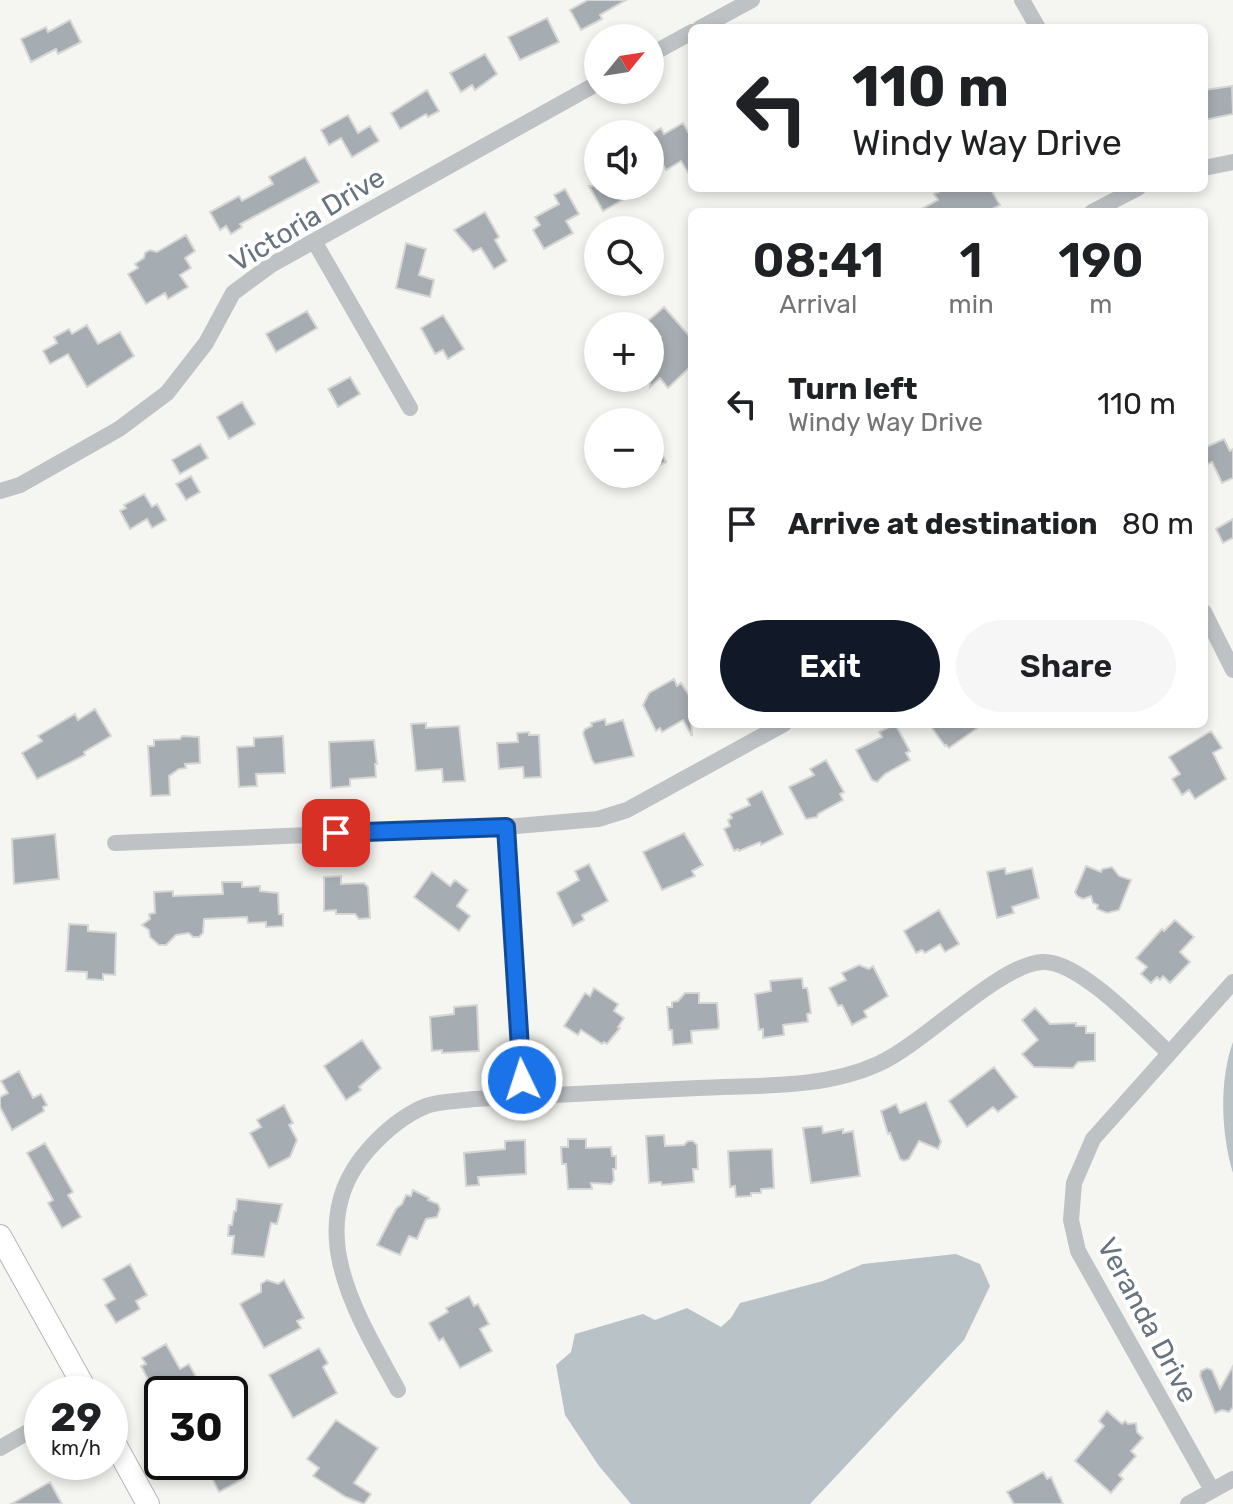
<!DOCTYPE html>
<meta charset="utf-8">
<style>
:root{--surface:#fff;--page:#f6f6f6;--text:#202124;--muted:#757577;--accent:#111827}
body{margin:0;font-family:Rubik,sans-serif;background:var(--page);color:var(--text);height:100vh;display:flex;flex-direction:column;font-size:30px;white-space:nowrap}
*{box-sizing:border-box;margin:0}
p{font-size:26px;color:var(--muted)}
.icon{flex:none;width:44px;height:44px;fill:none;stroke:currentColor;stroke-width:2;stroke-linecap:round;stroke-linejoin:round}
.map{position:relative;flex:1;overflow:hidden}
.details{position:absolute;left:688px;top:208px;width:520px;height:520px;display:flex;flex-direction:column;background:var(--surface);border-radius:12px;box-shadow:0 4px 12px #0003}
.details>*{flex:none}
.guide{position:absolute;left:688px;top:24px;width:520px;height:168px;border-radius:12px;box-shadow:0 4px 12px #0003;background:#fff;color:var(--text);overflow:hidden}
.needle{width:52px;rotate:60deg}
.fabs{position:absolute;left:584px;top:24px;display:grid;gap:16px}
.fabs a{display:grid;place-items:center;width:80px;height:80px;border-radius:50%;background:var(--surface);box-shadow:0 4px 12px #0003;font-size:40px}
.speed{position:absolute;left:24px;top:1376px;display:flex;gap:16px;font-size:40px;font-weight:700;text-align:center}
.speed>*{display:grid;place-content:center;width:104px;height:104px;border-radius:50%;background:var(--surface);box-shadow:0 4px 12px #0003;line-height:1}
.speed small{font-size:20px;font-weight:400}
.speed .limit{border:4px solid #111;border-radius:12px;background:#fff;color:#111}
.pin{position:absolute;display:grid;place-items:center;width:68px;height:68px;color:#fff;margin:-34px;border-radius:16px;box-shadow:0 4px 12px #0006}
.me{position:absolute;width:88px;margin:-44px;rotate:356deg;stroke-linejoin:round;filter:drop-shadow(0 0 6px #0008)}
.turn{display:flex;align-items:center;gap:28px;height:168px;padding:0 32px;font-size:36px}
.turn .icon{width:104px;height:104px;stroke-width:2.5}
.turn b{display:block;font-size:56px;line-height:68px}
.eta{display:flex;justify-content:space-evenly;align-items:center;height:136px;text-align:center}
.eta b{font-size:48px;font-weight:600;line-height:56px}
.cta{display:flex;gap:16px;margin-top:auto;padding:16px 32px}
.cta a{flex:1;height:92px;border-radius:48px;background:var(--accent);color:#fff;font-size:32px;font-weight:600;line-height:92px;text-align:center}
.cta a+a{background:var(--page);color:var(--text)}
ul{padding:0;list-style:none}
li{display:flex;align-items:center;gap:24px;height:120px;padding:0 32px}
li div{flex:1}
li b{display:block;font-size:30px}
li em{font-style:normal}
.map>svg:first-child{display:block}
.water{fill:#b9c2c7}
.building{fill:#a6adb2;stroke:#d6d6d4;stroke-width:2}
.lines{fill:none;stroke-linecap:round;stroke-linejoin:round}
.secondary-casing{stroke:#b3b7bb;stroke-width:24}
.street{stroke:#bec2c5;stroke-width:16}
.secondary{stroke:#fff;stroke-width:22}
.route-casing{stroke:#114b97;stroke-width:20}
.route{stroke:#1a73e8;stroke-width:14}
.labels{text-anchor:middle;stroke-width:8;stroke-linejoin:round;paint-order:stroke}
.street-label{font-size:28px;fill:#677480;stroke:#fff}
</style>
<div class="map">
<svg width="1233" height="1504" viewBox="0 0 1233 1504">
<rect width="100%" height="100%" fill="#f5f5f2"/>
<path class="water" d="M1233 1042V1173C1221 1134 1219 1080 1233 1042Z
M956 1254 980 1264 990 1286 964 1340 810 1504H631L599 1466 565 1415 556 1365 571 1352 575 1334 643 1314 655 1320 687 1308 721 1327 731 1318 740 1303 823 1281 863 1264Z"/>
<path class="building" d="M588 0H626L600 15 602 19 581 30 570 10Z
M547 18 559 42 520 60 508 37Z
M70 20 81 42 58 54 56 49 31 62 21 39 46 27 48 32Z
M485 54 497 74 475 90 472 85 461 92 450 73Z
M1232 86 1233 114 1204 120V90Z
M427 90 439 111 428 117 426 114 400 129 391 113Z
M348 115 358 133 370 126 379 141 352 157 341 138 329 145 321 130Z
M683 123 692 139V179L681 161 666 170 654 148 650 150V135L661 128 664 134Z
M305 157 319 182 240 224 242 227 231 234 226 226 220 230 210 212 239 196 242 201 273 184 269 177Z
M589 186H646L603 211Z
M946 188H990L1000 205 987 212H916L938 200 934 194Z
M565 189 579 214 566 221 573 233 544 249 533 230 540 225 535 217 559 204 554 195Z
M485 212 499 237 495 240 507 261 494 269 481 248 473 252 454 230Z
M186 235 195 251 185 258 191 268 180 275 188 287 168 299 165 293 146 304 128 274 138 268 135 264 144 258 145 253 150 250 157 252Z
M406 243 426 249 419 275 434 280 430 297 396 288Z
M664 307 692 339V365L668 388 660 378 650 387V347L661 337 648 321Z
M307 311 317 328 276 352 266 334Z
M443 315 464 349 448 359 443 350 435 354 421 328Z
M87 325 98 344 120 332 134 356 87 387 68 354 50 364 43 351 57 343 54 337 69 329 72 334Z
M350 377 360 394 338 407 328 389Z
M242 402 255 424 229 439 217 417Z
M650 432 666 462 650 470Z
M1224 439 1230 451 1233 449V478L1222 483 1212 462 1204 466V448Z
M200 444 208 458 180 474 172 460Z
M191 476 200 492 186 500 176 484Z
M144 494 152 507 157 504 166 520 152 528 147 519 130 529 120 511 126 508 124 505Z
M1233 519V538L1223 543 1216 529Z
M674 679 677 686 681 683 690 697 692 736 683 720 662 732 660 728 656 731 643 705 649 693Z
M95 709 111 736 84 752 85 755 37 779 22 753 42 741 38 736 75 714 78 720Z
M605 719 606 725 623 720 634 756 595 764 592 760 583 733 585 729 592 726 591 723Z
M426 723V728L459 726 465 781 443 782 442 769 416 771 411 724Z
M895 724 910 751 906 753 910 760 885 774 877 782 872 780 856 750 882 737 879 732Z
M929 724H983L949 748 946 745 945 746Z
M1211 731 1222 748 1213 753 1226 779 1195 799 1189 790 1182 795 1172 779 1180 774 1169 757Z
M529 732V735H539L541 777 524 778 523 767 499 769 497 743 518 742 517 733Z
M182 736 199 737 200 763 185 764 186 768 179 769 169 776 170 795 151 796 148 746H154V740L180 739Z
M283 736 285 773 256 774 257 786 239 787 237 747 254 746V738Z
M374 740 377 764H375L376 777 350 779V786L331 788 329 742Z
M826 760 844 792 840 794 843 800 818 814 817 817 806 819 789 787 814 775 810 769Z
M762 791 783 834 761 845 760 842 739 851 738 849 734 851 724 829 730 826 728 820 732 818 730 814 750 805 747 799Z
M684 833 703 865 692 871 695 876 662 890 643 852Z
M55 834 59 879 14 884 12 839Z
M589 864 608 901 582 915 584 920 573 926 557 893 579 880 575 871Z
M1086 866 1101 872 1102 869 1112 867 1119 876 1131 880 1119 910 1107 913 1097 909 1098 905 1093 903 1091 896 1083 899 1077 896 1075 892Z
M1005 868 1006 874 1032 868 1039 898 1012 907 1014 913 997 918 987 872Z
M432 872 450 886 455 880 468 890 457 906 470 916 459 931 414 897Z
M341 876V884L364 883 368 887 370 918 359 919 355 914H336V910L324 911V877Z
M222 882H242V887L260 886V891L278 893 279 914H283V926L266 927V922L248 923 247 917 204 919 203 933 199 937H193L189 933 176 935 166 945H159L150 937 149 930 142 925 150 919 149 914 155 913 154 892 173 891V896L223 894Z
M939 910 959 944 945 952 940 944 925 953 922 950 916 953 904 931Z
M1175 920 1194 937 1180 952 1190 962 1170 983 1163 976 1160 980 1157 977 1151 983 1141 974 1147 967 1136 958 1162 929 1164 931Z
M69 924 88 925V931L116 933 115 975 103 974V980L87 979V972L66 971Z
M859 965 869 969 873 966 888 996 864 1011 867 1017 852 1025 842 1005 838 1006 829 988 846 980 842 973Z
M802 978 803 988H807L808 992 811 1013 807 1014 808 1022 783 1025 784 1035 763 1038V1029L759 1030 755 994 771 991 770 981Z
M594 988 618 1004 614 1011 624 1018 618 1027 620 1028 607 1044 604 1042 602 1044 581 1030 578 1035 564 1026 585 993 590 996Z
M685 993H699V1003H717L719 1026 718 1029 691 1031 692 1043 673 1045 672 1030H669L667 1007H672V1002L678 1001Z
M477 1005 479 1051 442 1053V1050L432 1051 430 1017 454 1014V1007Z
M1035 1008 1050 1024 1076 1023V1026H1086V1033H1095V1061L1078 1062 1073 1068 1034 1067 1022 1054 1038 1040 1022 1020Z
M362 1040 381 1068 359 1087 361 1090 346 1100 324 1066Z
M994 1067 1017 1097 998 1112 993 1107 967 1127 949 1101Z
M19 1071 33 1098 41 1094 47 1105 43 1107 44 1111 12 1130 0 1107V1097L8 1093 1 1081Z
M926 1102 941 1142 938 1149 919 1141 909 1159 904 1161 900 1159 890 1133 888 1134 881 1111 896 1104 900 1113Z
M284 1105 293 1123 289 1125 297 1140 290 1157 269 1168 250 1133 261 1127 257 1120Z
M822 1126 823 1133 843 1129V1133L853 1131 860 1176 811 1183 803 1128Z
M664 1135 665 1146 684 1145 688 1141H693L697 1145 698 1169H693L694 1182 662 1185 661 1182 649 1183 646 1136Z
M568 1139H586V1148L611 1147 612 1156H616V1169H613L614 1180 611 1184 591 1183 592 1189H568L566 1164H562L561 1147H568Z
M525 1140 526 1174 478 1177 479 1185 466 1186 464 1153 505 1149V1141Z
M45 1143 73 1192 68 1195 81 1217 62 1228 48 1203 53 1200 27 1153Z
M772 1149 774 1188 761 1189V1193H751V1196L736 1197 735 1186 730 1187 728 1151Z
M413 1190 429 1198 428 1200 438 1204 440 1209 437 1217 426 1219 417 1239 409 1236 400 1255 377 1245 396 1209 402 1204 406 1195 411 1196Z
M237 1199 282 1204 277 1224 271 1223 264 1257 232 1254 234 1236H228L229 1225H232L234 1211H236Z
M130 1264 147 1295 136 1301 140 1309 116 1323 105 1305 115 1299 103 1279Z
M267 1280 278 1284 284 1280 304 1318 297 1321 301 1328 264 1348 240 1304 261 1292V1284Z
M469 1296 474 1306 478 1304 489 1324 480 1329 492 1351 460 1368 443 1338 439 1341 429 1323 448 1312 446 1308Z
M166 1344 180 1369 189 1364 197 1379 188 1385 190 1388 180 1394H161L157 1387 153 1389 141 1366 146 1364 142 1358Z
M319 1348 328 1363 323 1367 337 1393 293 1418 269 1375Z
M1233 1366V1407L1229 1412 1222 1410 1215 1413 1200 1376 1201 1371 1207 1368 1212 1370 1220 1389Z
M1107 1411 1122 1424 1125 1421 1128 1424 1136 1423 1137 1432 1143 1438 1131 1451 1136 1456 1119 1475 1123 1479 1111 1493 1075 1461 1104 1426 1099 1421Z
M336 1420 378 1448 354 1483 371 1494 364 1504 346 1497 313 1476 319 1468 307 1459Z
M197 1462H230L231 1467 237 1464 245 1478 219 1492 212 1478 208 1475 205 1476Z
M1043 1472 1047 1479 1051 1477 1063 1504H1014L1007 1492Z
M50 1482 62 1504H11Z"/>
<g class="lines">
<defs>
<path id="secondary" d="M0 1236 88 1394
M110 1435 148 1504"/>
</defs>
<use href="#secondary" class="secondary-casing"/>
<path class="street" d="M1022 0 1038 28
M700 28 752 0
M650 55 692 32
M1204 168 1233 162
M1092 212 1138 188
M314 241 410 408
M0 491 20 485 119 429 167 393 206 343 233 293 271 265 598 83
M1204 612 1233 670
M506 827 523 1096
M115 843 506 827 598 819 627 810 784 724
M398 1390C357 1315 300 1227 368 1150 383 1133 404 1115 426 1106 440 1101 459 1101 474 1099 549 1095 624 1092 698 1088 758 1085 823 1089 878 1064 925 1043 998 965 1042 962 1078 959 1142 1028 1168 1052
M0 1448 42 1424
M1212 1490 1078 1251 1071 1220 1074 1183 1093 1139 1233 982
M1188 1504 1233 1479"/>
<use href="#secondary" class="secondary"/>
</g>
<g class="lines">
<defs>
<path id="route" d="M336 833 506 827 522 1080"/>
</defs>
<use href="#route" class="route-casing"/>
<use href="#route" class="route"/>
</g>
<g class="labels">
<g class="street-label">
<text transform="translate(307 219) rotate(-31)" y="10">Victoria Drive</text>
<text transform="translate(1148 1320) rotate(62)" y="10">Veranda Drive</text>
</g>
</g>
</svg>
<div class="fabs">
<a><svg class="needle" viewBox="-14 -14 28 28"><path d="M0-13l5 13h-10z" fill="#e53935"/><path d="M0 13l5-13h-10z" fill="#757577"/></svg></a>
<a><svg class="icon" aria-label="sound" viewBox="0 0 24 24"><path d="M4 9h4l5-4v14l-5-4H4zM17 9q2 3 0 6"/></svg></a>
<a><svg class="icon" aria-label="search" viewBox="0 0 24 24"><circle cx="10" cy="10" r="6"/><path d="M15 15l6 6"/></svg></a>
<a>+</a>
<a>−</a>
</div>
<div class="speed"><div>29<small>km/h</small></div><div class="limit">30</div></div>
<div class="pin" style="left:336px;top:833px;background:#d93025"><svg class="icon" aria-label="arrive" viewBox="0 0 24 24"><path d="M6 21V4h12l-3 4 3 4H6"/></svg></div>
<svg class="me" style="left:522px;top:1080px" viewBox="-20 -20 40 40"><circle r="17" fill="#1a73e8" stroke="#fff" stroke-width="3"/><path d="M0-11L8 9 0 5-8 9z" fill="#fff"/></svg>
<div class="guide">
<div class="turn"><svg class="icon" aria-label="left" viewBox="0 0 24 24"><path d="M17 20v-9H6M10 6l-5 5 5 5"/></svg><div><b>110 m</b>Windy Way Drive</div></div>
</div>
<section class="details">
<div class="eta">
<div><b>08:41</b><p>Arrival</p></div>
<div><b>1</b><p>min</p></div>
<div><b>190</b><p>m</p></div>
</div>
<ul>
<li><svg class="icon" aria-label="left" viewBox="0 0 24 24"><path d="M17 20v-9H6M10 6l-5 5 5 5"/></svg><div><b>Turn left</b><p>Windy Way Drive</p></div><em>110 m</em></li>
<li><svg class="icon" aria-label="arrive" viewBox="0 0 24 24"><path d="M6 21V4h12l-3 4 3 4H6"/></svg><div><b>Arrive at destination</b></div><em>80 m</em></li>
</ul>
<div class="cta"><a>Exit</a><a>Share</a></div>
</section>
</div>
